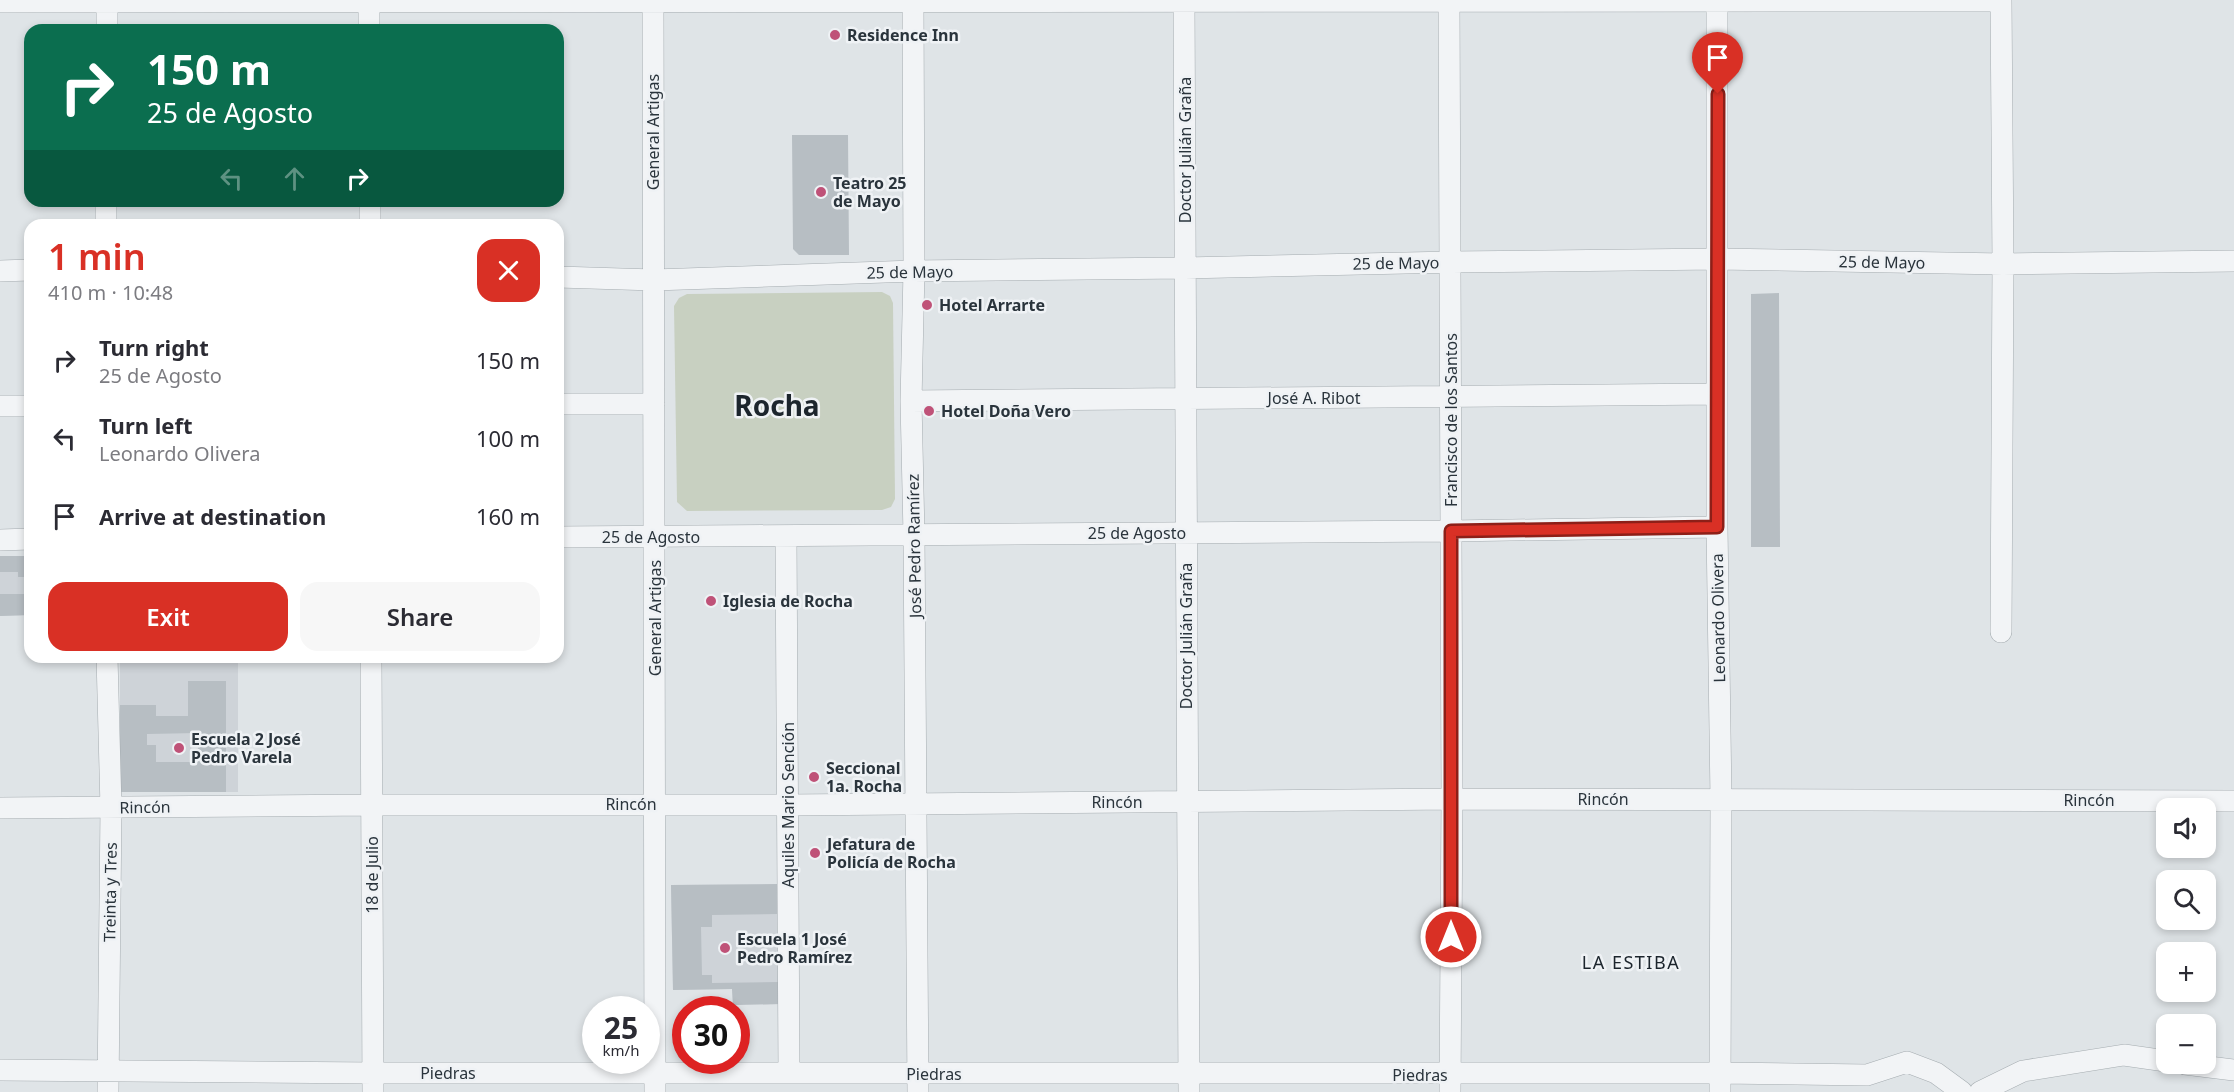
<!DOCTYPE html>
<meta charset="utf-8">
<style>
:root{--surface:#fff;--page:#f7f7f7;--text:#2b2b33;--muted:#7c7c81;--accent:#d93025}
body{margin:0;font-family:"Noto Sans",sans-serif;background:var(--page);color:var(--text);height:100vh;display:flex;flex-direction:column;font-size:22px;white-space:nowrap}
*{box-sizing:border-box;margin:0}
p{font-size:20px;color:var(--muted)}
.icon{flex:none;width:33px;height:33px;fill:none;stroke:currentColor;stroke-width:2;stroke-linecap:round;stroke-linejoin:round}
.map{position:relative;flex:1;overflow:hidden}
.side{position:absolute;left:24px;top:219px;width:540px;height:444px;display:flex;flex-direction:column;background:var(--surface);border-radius:18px;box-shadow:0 3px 9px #0003}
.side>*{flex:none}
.hud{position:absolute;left:24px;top:24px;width:540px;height:183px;border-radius:18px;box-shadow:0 3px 9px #0003;background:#0b6e4f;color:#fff;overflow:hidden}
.fabs{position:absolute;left:2156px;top:798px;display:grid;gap:12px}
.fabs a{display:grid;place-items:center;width:60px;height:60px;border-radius:12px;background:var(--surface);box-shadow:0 3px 9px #0003;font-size:30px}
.speed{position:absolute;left:582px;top:996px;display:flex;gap:12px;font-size:30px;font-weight:700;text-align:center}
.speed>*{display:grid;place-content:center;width:78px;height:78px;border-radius:50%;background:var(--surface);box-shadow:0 3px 9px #0003;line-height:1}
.speed small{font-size:15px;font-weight:400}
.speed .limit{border:9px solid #d22;background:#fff;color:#111}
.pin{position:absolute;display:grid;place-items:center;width:51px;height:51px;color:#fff;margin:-62px -26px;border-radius:50% 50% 50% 0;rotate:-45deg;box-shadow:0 0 6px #0007}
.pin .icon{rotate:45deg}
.me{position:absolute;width:66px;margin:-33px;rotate:0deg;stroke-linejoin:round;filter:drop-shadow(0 0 4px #0008)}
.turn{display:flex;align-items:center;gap:21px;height:126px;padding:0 24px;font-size:27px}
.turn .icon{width:78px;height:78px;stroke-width:2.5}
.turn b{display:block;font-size:42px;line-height:51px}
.lanes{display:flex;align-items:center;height:57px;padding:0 24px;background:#0003;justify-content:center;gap:30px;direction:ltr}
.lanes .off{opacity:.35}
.round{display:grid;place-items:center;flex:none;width:63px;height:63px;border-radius:18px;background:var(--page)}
.headline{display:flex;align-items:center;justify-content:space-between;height:102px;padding:0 24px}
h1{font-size:36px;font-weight:600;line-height:45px;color:var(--accent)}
.button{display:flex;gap:12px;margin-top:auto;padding:12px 24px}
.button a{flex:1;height:69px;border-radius:18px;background:var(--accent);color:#fff;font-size:24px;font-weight:600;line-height:69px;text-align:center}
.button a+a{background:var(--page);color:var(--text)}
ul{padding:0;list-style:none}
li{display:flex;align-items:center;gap:18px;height:78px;padding:0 24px}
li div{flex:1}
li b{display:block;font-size:22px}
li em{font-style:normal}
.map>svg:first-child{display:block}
.built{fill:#ced3d8}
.green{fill:#c8d0c1}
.building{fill:#b7bec3;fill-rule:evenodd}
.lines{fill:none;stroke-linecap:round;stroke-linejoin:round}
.minor-casing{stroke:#a5acb0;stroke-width:22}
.minor{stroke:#f2f4f6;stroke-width:21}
.route-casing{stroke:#8d1f18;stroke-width:15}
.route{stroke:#d93025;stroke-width:10}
.poi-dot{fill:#bf5278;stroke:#eff2f5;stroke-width:2}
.labels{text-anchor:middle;stroke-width:5;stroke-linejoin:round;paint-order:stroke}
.poi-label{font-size:16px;font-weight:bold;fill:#2a343c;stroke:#eff2f5;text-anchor:start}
.street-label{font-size:16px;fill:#2a343c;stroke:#eff2f5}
.neighbourhood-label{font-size:18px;letter-spacing:1.5px;fill:#1c252d;stroke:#eff2f5}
.town-label{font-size:28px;font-weight:bold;fill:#1c252d;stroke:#eff2f5}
</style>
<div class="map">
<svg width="2234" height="1092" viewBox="0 0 2234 1092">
<rect width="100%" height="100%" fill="#dfe4e7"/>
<path class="built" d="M0 556H30V615L0 616Z
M120 657H238V792H120Z
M778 884 780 1004 733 1005 732 989 673 990 671 885Z"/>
<path class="green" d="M882 292 890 296 893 303 895 499 891 507 882 510 687 511 677 502 674 306 679 298 687 294Z"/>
<path class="building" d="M792 135H848L849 255H799L793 249Z
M1779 293 1780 547H1751V294Z
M0 556H30V577H18V572H0Z
M0 594H30V615L0 616Z
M188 681H226V792H120V705H156V716H188ZM198 733V762H156V745H147V734Z
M778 884V914L712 915V927H701L702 975H712V983L779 982 780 1004 733 1005 732 989 673 990 671 885Z"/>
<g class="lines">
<defs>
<path id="minor" d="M369 0V30
M653 0 655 1092
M913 0 914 271 911 401 914 535 918 1092
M1184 0 1189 1092
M1449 0 1452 799 1450 1092
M1717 0V527L1721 799 1720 1092
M0 2 2001 1
M107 30V0
M370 201V225
M106 225V201
M0 271 30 270
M558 277 654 280 914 271 1185 268 1451 262 1717 259 2003 264 2234 261
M911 401 1717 394
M558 404H654
M0 406H30
M786 536 789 1073
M558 537 1451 531 1717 527
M0 540 30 539
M2001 632 2003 264 2001 0
M107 657 111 808 108 1092
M371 657 373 1092
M0 808 372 805H788L1452 799 2234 801
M2185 1064 2234 1070
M0 1070 373 1073H1720L1867 1075 1907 1062 1936 1073 1962 1092
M1980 1092 2023 1071 2124 1055 2166 1061"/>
</defs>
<use href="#minor" class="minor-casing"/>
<use href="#minor" class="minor"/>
</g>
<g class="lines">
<defs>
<path id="route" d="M1451 937V531L1717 527 1718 94"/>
</defs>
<use href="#route" class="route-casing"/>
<use href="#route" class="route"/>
</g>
<g class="poi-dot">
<circle cx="835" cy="35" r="6"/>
<circle cx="821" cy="192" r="6"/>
<circle cx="927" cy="305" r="6"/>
<circle cx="929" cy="411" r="6"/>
<circle cx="711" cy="601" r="6"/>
<circle cx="179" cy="748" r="6"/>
<circle cx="814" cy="777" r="6"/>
<circle cx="815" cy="853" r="6"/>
<circle cx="725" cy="948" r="6"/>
</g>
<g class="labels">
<g class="poi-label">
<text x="847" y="41">Residence Inn</text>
<text x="833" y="189">Teatro 25<tspan x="833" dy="18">de Mayo</tspan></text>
<text x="939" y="311">Hotel Arrarte</text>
<text x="941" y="417">Hotel Doña Vero</text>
<text x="723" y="607">Iglesia de Rocha</text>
<text x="191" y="745">Escuela 2 José<tspan x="191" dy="18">Pedro Varela</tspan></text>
<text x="826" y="774">Seccional<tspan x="826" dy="18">1a. Rocha</tspan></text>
<text x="827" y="850">Jefatura de<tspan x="827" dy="18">Policía de Rocha</tspan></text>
<text x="737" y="945">Escuela 1 José<tspan x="737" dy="18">Pedro Ramírez</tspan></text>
</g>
<g class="street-label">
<text transform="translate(653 132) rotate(-90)" y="6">General Artigas</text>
<text transform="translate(1185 150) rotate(-90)" y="6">Doctor Julián Graña</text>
<text transform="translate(1882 262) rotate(1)" y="6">25 de Mayo</text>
<text transform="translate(1396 263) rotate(-1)" y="6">25 de Mayo</text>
<text transform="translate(910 272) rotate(-1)" y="6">25 de Mayo</text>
<text x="1314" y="404">José A. Ribot</text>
<text transform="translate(1451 420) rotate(-90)" y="6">Francisco de los Santos</text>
<text x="1137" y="539">25 de Agosto</text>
<text x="651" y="543">25 de Agosto</text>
<text transform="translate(914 546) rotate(-91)" y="6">José Pedro Ramírez</text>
<text transform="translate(655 618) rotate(-90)" y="6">General Artigas</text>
<text transform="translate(1718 618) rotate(-91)" y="6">Leonardo Olivera</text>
<text transform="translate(1186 636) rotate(-90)" y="6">Doctor Julián Graña</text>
<text x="1603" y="805">Rincón</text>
<text x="2089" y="806">Rincón</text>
<text x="1117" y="808">Rincón</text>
<text x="631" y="810">Rincón</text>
<text transform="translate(788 805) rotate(-90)" y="6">Aquiles Mario Sención</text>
<text transform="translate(145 807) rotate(-1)" y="6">Rincón</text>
<text transform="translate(372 875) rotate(-90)" y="6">18 de Julio</text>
<text transform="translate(110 892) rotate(-89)" y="6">Treinta y Tres</text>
<text x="448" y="1079">Piedras</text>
<text x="934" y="1080">Piedras</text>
<text x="1420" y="1081">Piedras</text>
</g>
<g class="neighbourhood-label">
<text x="1631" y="969">LA ESTIBA</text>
</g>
<g class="town-label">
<text x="777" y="416">Rocha</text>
</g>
</g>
</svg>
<div class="fabs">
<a><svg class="icon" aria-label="sound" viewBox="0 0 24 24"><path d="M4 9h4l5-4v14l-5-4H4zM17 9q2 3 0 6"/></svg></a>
<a><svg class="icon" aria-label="search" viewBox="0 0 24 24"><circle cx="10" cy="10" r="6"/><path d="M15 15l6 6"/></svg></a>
<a>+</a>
<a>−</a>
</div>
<div class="speed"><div>25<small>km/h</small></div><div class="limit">30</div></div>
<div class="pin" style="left:1718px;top:94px;background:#d93025"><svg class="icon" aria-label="arrive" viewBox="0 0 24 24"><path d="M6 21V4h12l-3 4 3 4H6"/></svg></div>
<svg class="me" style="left:1451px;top:937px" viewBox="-20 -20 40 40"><circle r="17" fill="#d93025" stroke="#fff" stroke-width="3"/><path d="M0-11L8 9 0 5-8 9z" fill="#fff"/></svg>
<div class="hud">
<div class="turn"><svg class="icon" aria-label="right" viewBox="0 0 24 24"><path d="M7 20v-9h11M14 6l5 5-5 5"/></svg><div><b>150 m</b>25 de Agosto</div></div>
<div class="lanes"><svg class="icon off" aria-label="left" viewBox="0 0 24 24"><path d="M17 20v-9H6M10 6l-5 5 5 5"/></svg><svg class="icon off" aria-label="ahead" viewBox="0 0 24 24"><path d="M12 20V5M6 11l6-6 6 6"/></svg><svg class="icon" aria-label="right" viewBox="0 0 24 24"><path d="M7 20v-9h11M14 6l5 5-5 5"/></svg></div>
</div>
<section class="side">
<div class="headline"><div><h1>1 min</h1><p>410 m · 10:48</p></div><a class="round" style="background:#d93025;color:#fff"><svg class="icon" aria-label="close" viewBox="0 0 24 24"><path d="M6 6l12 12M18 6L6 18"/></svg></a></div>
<ul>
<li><svg class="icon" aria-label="right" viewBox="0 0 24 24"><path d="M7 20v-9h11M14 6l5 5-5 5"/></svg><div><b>Turn right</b><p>25 de Agosto</p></div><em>150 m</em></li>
<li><svg class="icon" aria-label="left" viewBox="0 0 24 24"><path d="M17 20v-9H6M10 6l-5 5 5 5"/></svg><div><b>Turn left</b><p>Leonardo Olivera</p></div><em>100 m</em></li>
<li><svg class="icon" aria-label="arrive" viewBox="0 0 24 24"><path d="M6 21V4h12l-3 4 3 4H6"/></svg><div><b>Arrive at destination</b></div><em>160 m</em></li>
</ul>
<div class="button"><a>Exit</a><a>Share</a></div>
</section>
</div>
